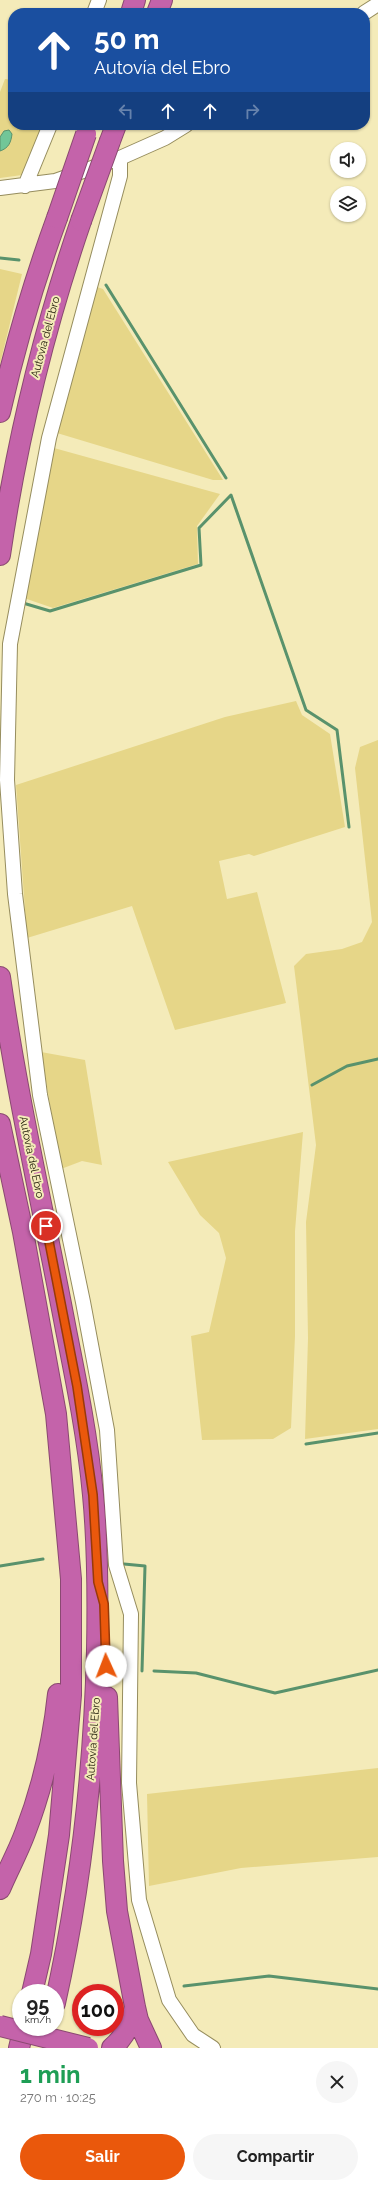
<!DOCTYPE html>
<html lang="es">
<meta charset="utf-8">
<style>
:root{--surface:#fff;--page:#f6f6f6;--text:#222;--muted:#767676;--accent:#ea580c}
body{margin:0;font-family:Raleway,sans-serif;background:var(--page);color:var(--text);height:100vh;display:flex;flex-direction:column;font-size:15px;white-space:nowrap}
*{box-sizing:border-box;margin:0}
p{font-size:13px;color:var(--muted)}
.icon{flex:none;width:22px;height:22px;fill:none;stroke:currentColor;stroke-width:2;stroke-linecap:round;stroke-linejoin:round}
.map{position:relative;height:2048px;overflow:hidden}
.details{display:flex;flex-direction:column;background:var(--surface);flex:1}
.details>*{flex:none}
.banner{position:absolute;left:8px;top:8px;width:362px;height:122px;border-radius:16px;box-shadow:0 1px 3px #0004;background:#1a4fa0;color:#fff;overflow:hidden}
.controls{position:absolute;left:330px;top:142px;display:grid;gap:8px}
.controls a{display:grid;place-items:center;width:36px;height:36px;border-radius:50%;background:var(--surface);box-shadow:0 1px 3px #0004;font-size:20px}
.speed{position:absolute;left:12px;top:1984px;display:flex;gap:8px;font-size:20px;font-weight:700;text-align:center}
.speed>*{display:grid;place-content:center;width:52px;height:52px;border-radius:50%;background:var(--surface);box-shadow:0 1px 3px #0004;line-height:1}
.speed small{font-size:10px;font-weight:400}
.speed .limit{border:6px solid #d22;background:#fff;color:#111}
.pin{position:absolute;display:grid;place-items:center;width:34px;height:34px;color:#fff;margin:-17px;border:2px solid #fff;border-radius:50%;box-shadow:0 1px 4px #0007}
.me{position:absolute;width:44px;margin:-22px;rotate:358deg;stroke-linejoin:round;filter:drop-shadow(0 0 3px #0008)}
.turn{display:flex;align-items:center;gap:14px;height:84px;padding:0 20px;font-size:18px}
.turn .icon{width:52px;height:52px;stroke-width:2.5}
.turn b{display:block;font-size:28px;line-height:34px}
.lanes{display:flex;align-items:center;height:38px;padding:0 20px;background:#0003;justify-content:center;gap:20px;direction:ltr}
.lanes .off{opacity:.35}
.round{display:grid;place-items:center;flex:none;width:42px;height:42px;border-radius:21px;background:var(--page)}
.headline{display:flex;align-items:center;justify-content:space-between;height:68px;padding:0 20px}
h1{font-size:24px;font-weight:700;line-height:30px;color:#1e9e55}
.button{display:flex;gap:8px;margin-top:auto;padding:8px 20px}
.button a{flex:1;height:46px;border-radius:24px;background:var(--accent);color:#fff;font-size:16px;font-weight:700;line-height:46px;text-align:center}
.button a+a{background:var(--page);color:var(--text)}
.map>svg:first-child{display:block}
.green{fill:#e6d688}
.water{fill:#72c698;stroke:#59926c}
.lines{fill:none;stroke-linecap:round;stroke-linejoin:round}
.stream{stroke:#59926c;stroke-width:3}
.minor-casing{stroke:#968d5e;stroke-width:16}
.highway-casing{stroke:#8a4971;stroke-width:22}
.minor{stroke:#fff;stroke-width:14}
.highway{stroke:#c463aa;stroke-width:20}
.highway-bridge-casing{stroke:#8a4971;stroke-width:22;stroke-linecap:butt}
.highway-bridge{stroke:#c463aa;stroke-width:20}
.route-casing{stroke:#983908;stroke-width:10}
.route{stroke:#ea580c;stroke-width:7}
.labels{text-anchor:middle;stroke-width:4;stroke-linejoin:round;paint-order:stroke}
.street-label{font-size:11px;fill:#1e1a07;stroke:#f4ebb9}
</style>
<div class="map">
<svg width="378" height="2048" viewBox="0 0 378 2048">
<rect width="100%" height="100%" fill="#f4ebb9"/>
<path class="green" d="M5 79 13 80V125H43L22 175 0 178V92Z
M0 269 22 274 0 364Z
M94 286 103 289 223 480H213L57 433Z
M54 448 220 494 197 526 198 564 53 608 24 598Z
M296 701 302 715 330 734 345 827 254 856 249 854 219 861 227 899 257 892 286 1003 175 1030 132 906 27 938 16 785 225 717Z
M378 740V1429L305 1439 308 1338 306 1222 316 1145 294 966 306 954 342 949 362 942 372 922 355 768 360 747Z
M41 1052 85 1060 102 1165 82 1161 61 1169Z
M303 1132 295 1231V1336L291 1428 273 1439 202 1440 191 1336 209 1332 226 1258 219 1233 200 1215 168 1162Z
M378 1768V1857L241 1868 149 1886 147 1794Z"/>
<path class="water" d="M9 130 12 134C11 142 9 148 0 151V137L4 131Z"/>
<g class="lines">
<path class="stream" d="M0 258 19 260
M106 285 226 478
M23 603 50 611 201 565 199 528 231 495 306 710 337 730 349 827
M312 1085 347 1066 378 1059
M306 1444 378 1433
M124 1564 145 1566 142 1671
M0 1566 43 1559
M154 1671 196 1673 275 1693 378 1670
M184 1986 269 1976 378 1989"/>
<defs>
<path id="minor" d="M94 13 99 0
M364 13 378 4
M120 158V176L49 438 10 644 7 780 15 894 40 1095 83 1302 107 1430 116 1565 131 1614 129 1783 139 1900 169 2000 193 2035 213 2048
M25 186 50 125
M0 188 55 181 120 158 165 138 186 125"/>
<path id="highway" d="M131 13 135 0
M157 13 162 0
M110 141 116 125
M0 412C15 346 34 281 57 218
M0 555C17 439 43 332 81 221
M0 977C17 1096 44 1213 66 1330 77 1385 88 1440 93 1495 98 1547 98 1599 97 1651 94 1769 81 1887 55 2003
M0 1124 23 1232 56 1414 71 1579V1695L59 1835 41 1954 32 1993
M107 1697 113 1861 117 1911 135 2007 138 2020 151 2048
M0 1889C8 1870 18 1852 25 1833 42 1789 53 1741 58 1694
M19 2048 24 2027
M112 2048C125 2037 131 2024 135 2007"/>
</defs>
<use href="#minor" class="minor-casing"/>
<use href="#highway" class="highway-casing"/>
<use href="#minor" class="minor"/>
<use href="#highway" class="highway"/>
<defs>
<path id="highway-bridge" d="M57 218 86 134
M81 221 110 141
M0 2026 88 2048"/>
</defs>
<use href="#highway-bridge" class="highway-bridge-casing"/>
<use href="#highway-bridge" class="highway-bridge"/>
</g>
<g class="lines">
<defs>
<path id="route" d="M46 1226 77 1386 93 1495 98 1582 104 1604 106 1666"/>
</defs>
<use href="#route" class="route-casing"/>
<use href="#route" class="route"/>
</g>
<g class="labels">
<g class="street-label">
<text transform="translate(45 337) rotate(-75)" y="4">Autovía del Ebro</text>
<text transform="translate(32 1157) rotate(78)" y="4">Autovía del Ebro</text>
<text transform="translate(93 1739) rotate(-86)" y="4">Autovía del Ebro</text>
</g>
</g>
</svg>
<div class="controls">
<a><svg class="icon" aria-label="sound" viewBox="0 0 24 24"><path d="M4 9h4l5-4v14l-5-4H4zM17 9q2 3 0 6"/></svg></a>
<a><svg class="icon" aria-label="layers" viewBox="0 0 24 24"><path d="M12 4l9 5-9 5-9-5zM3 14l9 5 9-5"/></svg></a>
</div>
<div class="speed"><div>95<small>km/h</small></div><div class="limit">100</div></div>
<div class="pin" style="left:46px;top:1226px;background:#d93025"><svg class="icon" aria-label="arrive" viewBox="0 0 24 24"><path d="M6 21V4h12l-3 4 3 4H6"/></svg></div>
<svg class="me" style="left:106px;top:1666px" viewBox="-20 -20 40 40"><circle r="19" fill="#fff"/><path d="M0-13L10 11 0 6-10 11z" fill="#ea580c"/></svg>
<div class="banner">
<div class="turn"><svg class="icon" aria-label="ahead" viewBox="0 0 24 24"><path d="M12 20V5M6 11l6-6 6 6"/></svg><div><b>50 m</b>Autovía del Ebro</div></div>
<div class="lanes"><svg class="icon off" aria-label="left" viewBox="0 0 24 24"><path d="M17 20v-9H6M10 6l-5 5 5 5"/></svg><svg class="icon" aria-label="ahead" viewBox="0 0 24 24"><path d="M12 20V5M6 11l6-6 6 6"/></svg><svg class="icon" aria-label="ahead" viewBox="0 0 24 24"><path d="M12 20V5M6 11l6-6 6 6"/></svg><svg class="icon off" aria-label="right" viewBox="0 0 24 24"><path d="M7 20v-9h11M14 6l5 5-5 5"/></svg></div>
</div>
</div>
<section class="details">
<div class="headline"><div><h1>1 min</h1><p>270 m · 10:25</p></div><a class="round"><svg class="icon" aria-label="close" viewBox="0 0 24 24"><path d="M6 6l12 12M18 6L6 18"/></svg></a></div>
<div class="button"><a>Salir</a><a>Compartir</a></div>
</section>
